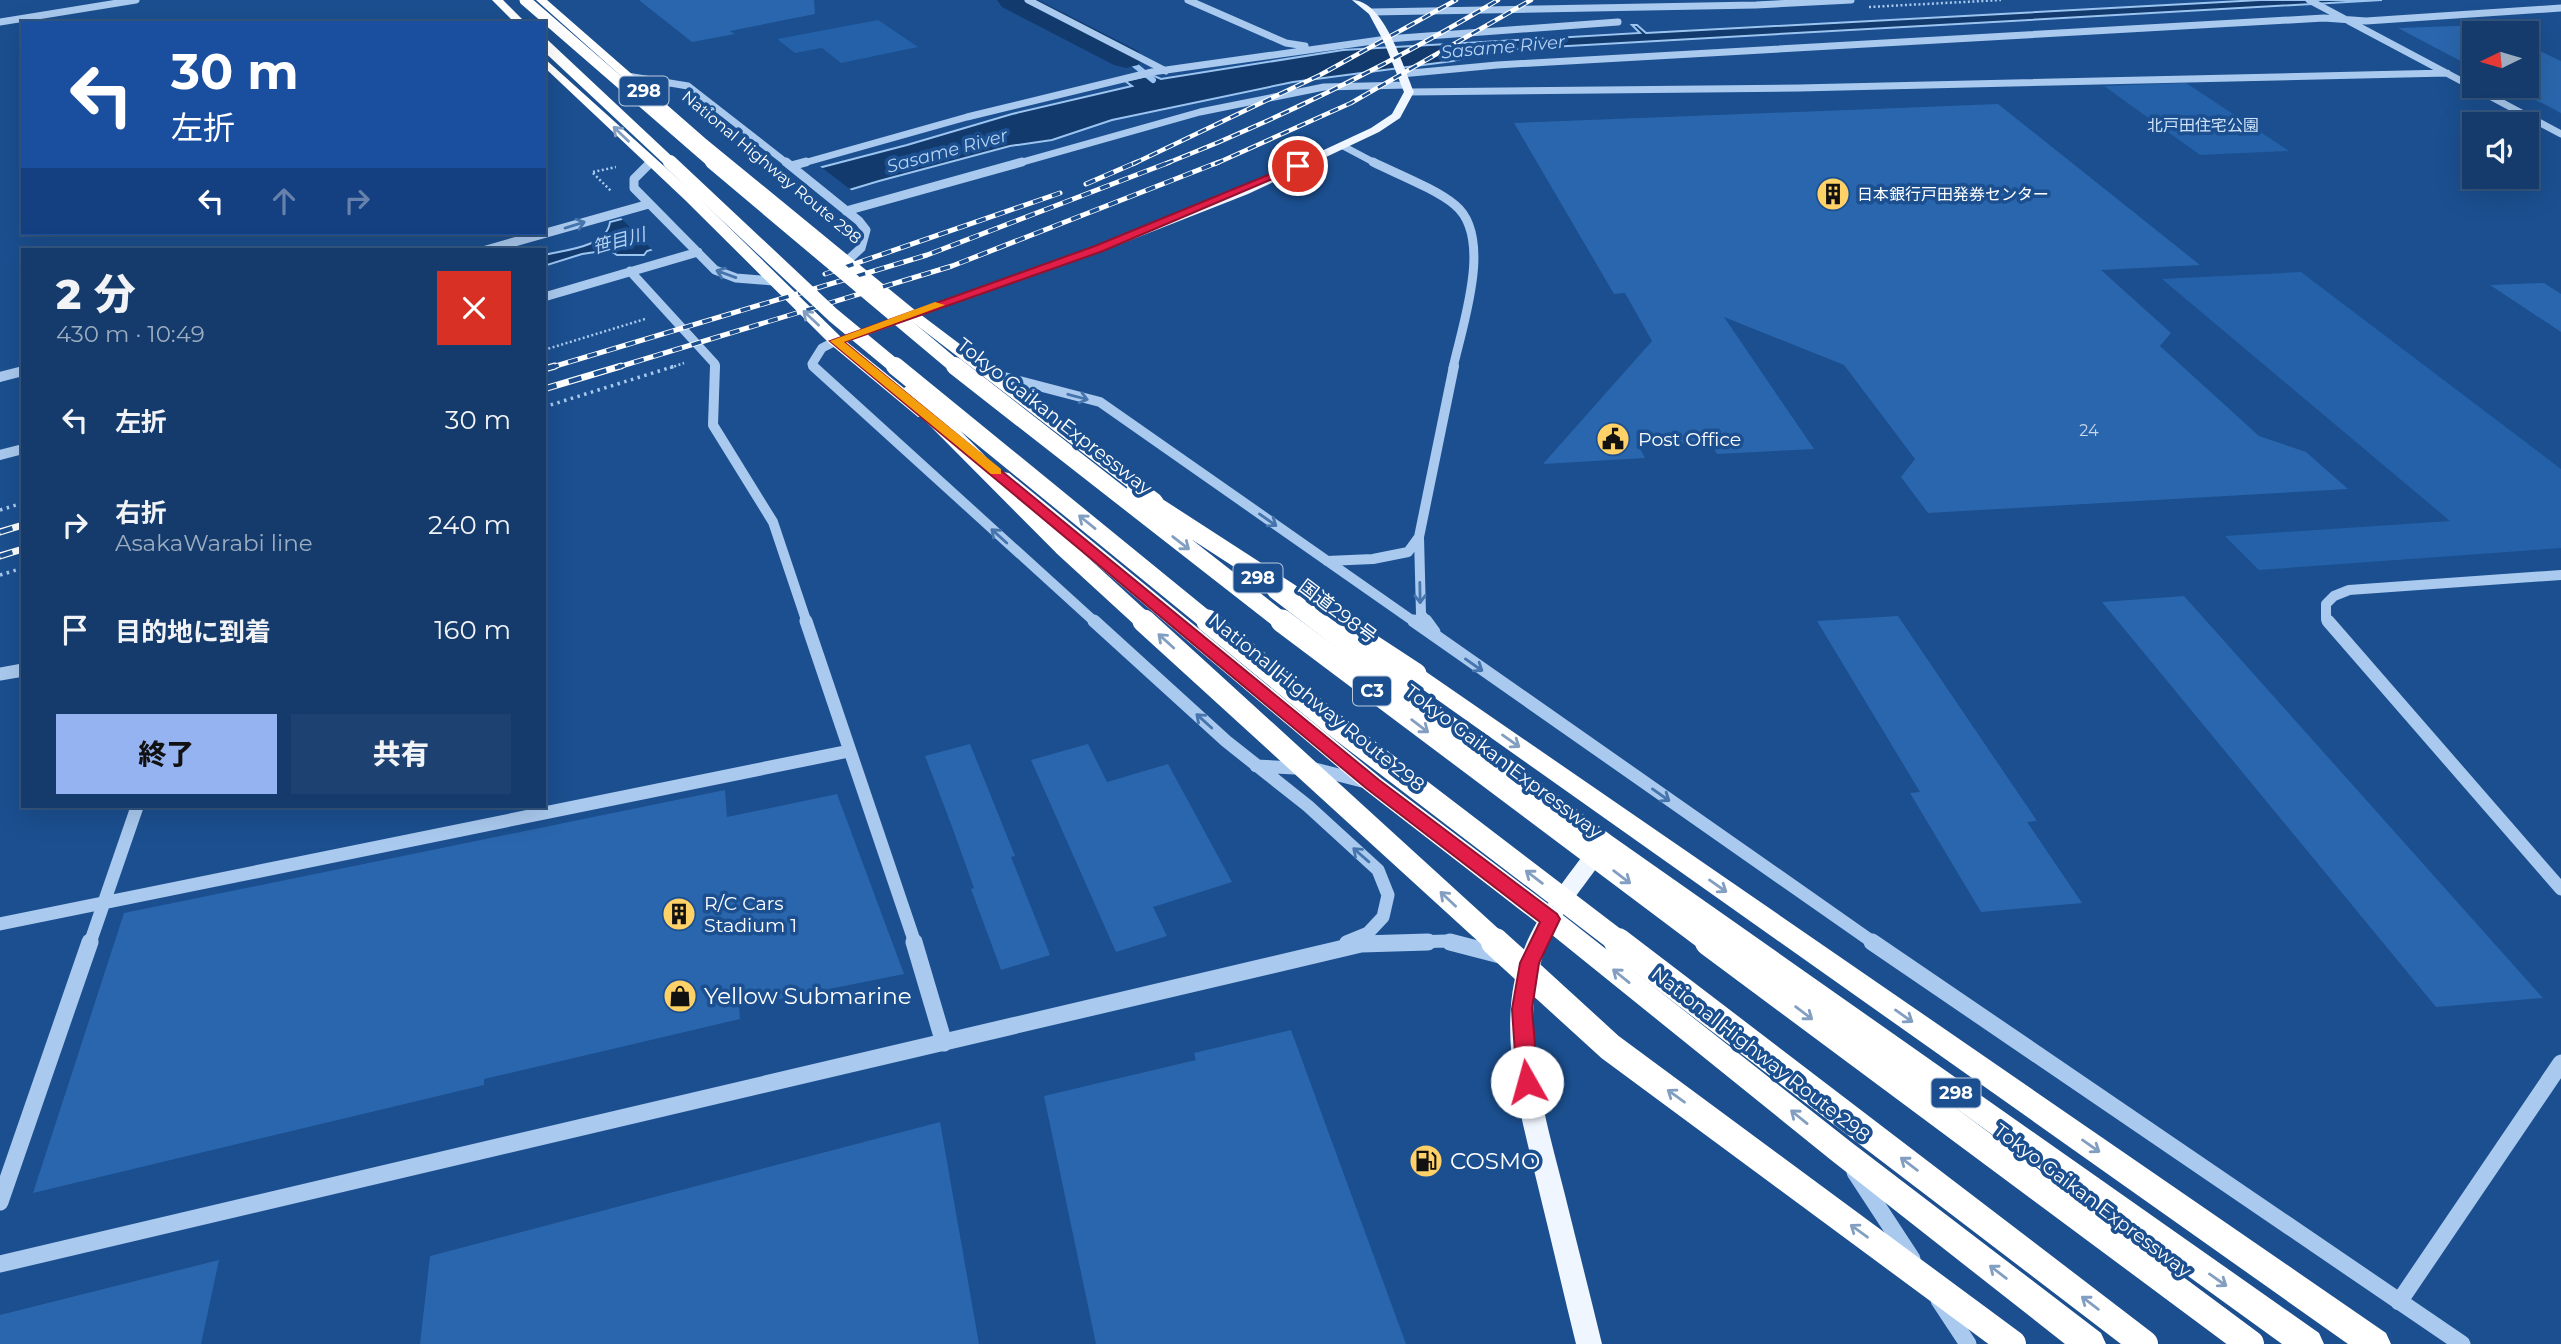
<!DOCTYPE html>
<html lang="ja">
<meta charset="utf-8">
<style>
:root{--surface:#143b6b;--page:#1d4271;--text:#f1f3f6;--muted:#9dadc1;--line:#33557e;--accent:#95b2f1}
body{margin:0;font-family:Montserrat,"Noto Sans JP",sans-serif;background:var(--page);color:var(--text);height:100vh;display:flex;flex-direction:column;font-size:26px;white-space:nowrap}
*{box-sizing:border-box;margin:0}
p{font-size:23px;color:var(--muted)}
.icon{flex:none;width:38px;height:38px;fill:none;stroke:currentColor;stroke-width:2;stroke-linecap:round;stroke-linejoin:round}
.map{position:relative;flex:1;overflow:hidden}
.details{position:absolute;left:21px;top:248px;width:525px;height:560px;display:flex;flex-direction:column;background:var(--surface);border-radius:0px;box-shadow:0 7px 28px #0002,0 0 0 2px var(--line)}
.details>*{flex:none}
.guide{position:absolute;left:21px;top:21px;width:525px;height:214px;border-radius:0px;box-shadow:0 7px 28px #0002,0 0 0 2px var(--line);background:#1a4fa0;color:#fff;overflow:hidden}
.needle{width:46px;rotate:265deg}
.buttons{position:absolute;left:2462px;top:21px;display:grid;gap:14px}
.buttons a{display:grid;place-items:center;width:77px;height:77px;border-radius:0px;background:var(--surface);box-shadow:0 7px 28px #0002,0 0 0 2px var(--line);font-size:35px}
.pin{position:absolute;display:grid;place-items:center;width:60px;height:60px;color:#fff;margin:-30px;border:4px solid #fff;border-radius:50%;box-shadow:0 2px 7px #0007}
.me{position:absolute;width:77px;margin:-38px;rotate:353deg;stroke-linejoin:round;filter:drop-shadow(0 0 5px #0008)}
.turn{display:flex;align-items:center;gap:24px;height:147px;padding:0 35px;font-size:32px}
.turn .icon{width:91px;height:91px;stroke-width:2.5}
.turn b{display:block;font-size:49px;line-height:60px}
.lanes{display:flex;align-items:center;height:66px;padding:0 35px;background:#0003;justify-content:center;gap:35px;direction:ltr}
.lanes .off{opacity:.35}
.round{display:grid;place-items:center;flex:none;width:74px;height:74px;border-radius:0px;background:var(--page)}
.head{display:flex;align-items:center;justify-content:space-between;height:119px;padding:0 35px}
h1{font-size:42px;font-weight:800;line-height:52px}
.cta{display:flex;gap:14px;margin-top:auto;padding:14px 35px}
.cta a{flex:1;height:80px;border-radius:0px;background:var(--accent);color:#111;font-size:28px;font-weight:800;line-height:80px;text-align:center}
.cta a+a{background:var(--page);color:var(--text)}
ul{padding:0;list-style:none}
li{display:flex;align-items:center;gap:21px;height:105px;padding:0 35px}
li div{flex:1}
li b{display:block;font-size:26px}
li em{font-style:normal}
.map>svg:first-child{display:block}
.green{fill:#2461a8}
.water{fill:#123a6d;stroke:#9cc4f0;stroke-width:2}
.pier{fill:#1b4f8f}
.lines{fill:none;stroke-linecap:round;stroke-linejoin:round}
.stream{stroke:#9cc4f0;stroke-width:6}
.river{fill:#123a6d;fill-rule:evenodd}
.building{fill:#2a66ad}
.path-far1{stroke:#a9c9ee;stroke-width:2.5;stroke-dasharray:2 2.5;stroke-linecap:butt}
.path{stroke:#a9c9ee;stroke-width:3.5;stroke-dasharray:2.5 4.5;stroke-linecap:butt}
.minor-far4{stroke:#a9c9ee;stroke-width:7}
.minor-far3{stroke:#a9c9ee;stroke-width:9}
.minor-far2{stroke:#a9c9ee;stroke-width:10}
.minor-far1{stroke:#a9c9ee;stroke-width:13}
.minor{stroke:#a9c9ee;stroke-width:17}
.major{fill:#f0f6ff;fill-rule:evenodd}
.highway{fill:#fff;fill-rule:evenodd}
.rail-far2-casing{stroke:#fff;stroke-width:4.5}
.rail-far1-casing{stroke:#fff;stroke-width:5}
.rail-casing{stroke:#fff;stroke-width:7}
.rail-far2{stroke:#1b4f8f;stroke-width:2.5;stroke-dasharray:9;stroke-linecap:butt}
.rail-far1{stroke:#1b4f8f;stroke-width:3.5;stroke-dasharray:10;stroke-linecap:butt}
.rail{stroke:#1b4f8f;stroke-width:4.5;stroke-dasharray:13;stroke-linecap:butt}
.highway-bridge-far4{stroke:#fff;stroke-width:11}
.highway-bridge-far3{stroke:#fff;stroke-width:14}
.highway-bridge-far2{stroke:#fff;stroke-width:18}
.highway-bridge-far1{stroke:#fff;stroke-width:23}
.highway-bridge{stroke:#fff;stroke-width:28}
.oneway{stroke:#829ec1}
.oneway2{stroke:#4674ac}
.route{fill:#e11d48;stroke:#92132f;stroke-width:2}
.slow{fill:#f59e0b}
.labels{text-anchor:middle;stroke-width:7;stroke-linejoin:round;paint-order:stroke}
.far-park-label{font-size:16px;fill:#cfe3fa;stroke:#1b4f8f}
.far-street-label{font-size:16px;fill:#fff;stroke:#1b4f8f}
.far-poi-label{font-size:16px;fill:#fff;stroke:#1b4f8f;text-anchor:start}
.number-label{font-size:16px;fill:#cad9ea}
.far-water-label{font-size:18px;font-style:italic;fill:#b5d3f5;stroke:#1b4f8f}
.shield{fill:#1b4f8f;stroke:#bbcadd;stroke-width:2}
.shield-label{font-size:18px;font-weight:bold;fill:#fff}
.street-label{font-size:19px;fill:#fff;stroke:#1b4f8f}
.poi-label{font-size:19px;fill:#fff;stroke:#1b4f8f;text-anchor:start}
.near-poi-label{font-size:23px;fill:#fff;stroke:#1b4f8f;text-anchor:start}
</style>
<div class="map">
<svg width="2561" height="1344" viewBox="0 0 2561 1344">
<rect width="100%" height="100%" fill="#1b4f8f"/>
<path class="green" d="M878 20 918 47 841 63 822 48 795 53 777 39Z
M2186 83 2289 151 2200 155 2104 86Z
M2301 272 2561 469V548L2259 570 2225 536 2450 521 2162 279Z"/>
<path class="water" d="M2260 0H2382L1496 50 1453 61 1293 82 1112 120 1052 140 1010 146 879 181 647 251 644 255H617L609 250 582 254 544 266V255C565 250 607 247 610 222L907 145 1012 114 1132 86 1125 81 1152 75 1161 79 1343 50 1640 33 1632 25H1637L1646 33Z"/>
<path class="pier" d="M817 164 855 193 655 253 619 216Z"/>
<g class="lines">
<path class="stream" d="M1126 58 1153 80"/>
<path class="river" d="M997 0H1038L1138 51 1143 58 1138 65 1126 68 1114 65 1002 7Z"/>
</g>
<path class="building" d="M639 0H814L815 14 730 31 735 34 692 42Z
M2484 25 2501 33H2474V68L2398 28Z
M2527 45 2561 61V113L2509 86H2527Z
M1998 104 2200 265 2101 270 2171 333 2160 346 2259 436 2306 452 2348 489 1928 513 1901 477 1915 459 1844 365 1724 317 1814 449 1717 454 1711 443 1638 445 1645 458 1543 464 1652 341 1625 293 1614 294 1514 123Z
M2544 283 2561 294V332L2490 285Z
M2184 596 2543 998 2436 1007 2102 602Z
M1898 616 2037 821 2027 822 2082 903 1981 912 1910 793 1920 792 1817 621Z
M970 744 1015 856 1011 857 1050 955 1001 970 971 889 974 888 951 824 925 756Z
M1088 744 1107 782 1168 764 1232 882 1153 907 1167 936 1116 952 1031 760Z
M725 790 727 817 837 794 904 974 739 1007 740 1019 484 1079V1085L33 1193 124 913Z
M1291 1030 1406 1344H1096L1044 1096 1196 1060 1194 1053Z
M940 1122 979 1344H420L430 1256Z
M219 1260 201 1344H0V1315Z"/>
<g class="lines">
<path class="path-far1" d="M1869 7 2001 0
M593 172 616 167
M593 173 612 192
M544 350 645 319
M670 368 684 363"/>
<path class="path" d="M544 407 675 366
M0 510 23 503
M0 575 23 568"/>
<path class="minor-far4" d="M1028 0 1166 71
M1188 0 1286 43 1305 46
M2309 0 2561 134
M1372 12 1756 5 1851 0
M0 22 136 0
M1401 74 1497 65 2324 18 2366 21 2561 8
M627 76 688 86 788 164
M1409 92 1799 88 2447 73
M1343 146 1377 164
M800 164 967 117 1152 72 1387 39 1618 22
M1016 164 1200 112 1324 87 1407 85"/>
<path class="minor-far3" d="M651 162 634 179V188L715 270 736 278 773 281
M786 162 859 221 866 230 861 248 847 261
M1373 162C1397 174 1436 189 1455 205 1494 237 1462 326 1453 368
M791 166 806 162
M846 211 1022 162
M486 250 649 204
M630 271 715 364V368
M544 297 698 252
M815 368 812 364 822 348 836 341"/>
<path class="minor-far2" d="M715 366 713 425 773 522 807 623
M813 366 1096 623
M989 373 1100 402 1416 623
M0 377 23 371
M0 455 23 449
M1327 561 1373 559 1408 552 1419 537
M1428 623 1421 614 1419 537 1454 366
M2330 623 2326 619V604L2334 596 2349 590 2561 575"/>
<path class="minor-far1" d="M806 621 915 943
M1094 621 1226 741 1308 806 1378 870 1388 895 1383 917 1368 933 1346 942
M1414 621 1874 943
M1426 621 1434 632
M2328 621 2561 889
M0 674 23 670
M1256 766 1315 769 1362 781
M0 924 849 751
M90 943 137 807
M1377 943 1447 941 1456 943"/>
<path class="minor" d="M914 942 944 1043
M1450 942 1500 955
M1872 942 2462 1344
M1855 1172 1912 1259
M0 1202 90 942
M0 1264 1361 944 1428 942
M1939 1300 1968 1344
M2399 1302 2561 1063"/>
<path class="major" d="M1352 0C1384 0 1403 66 1414 92L1400 118 1379 132 1248 194 1113 247 841 344H831L829 341 1105 242 1240 189 1371 128 1392 114 1404 92 1384 42 1369 14Z
M1600 840 1607 842 1610 847C1590 882 1559 911 1545 950 1516 1028 1546 1118 1565 1195 1577 1244 1590 1294 1602 1344H1576C1564 1296 1553 1247 1541 1199 1523 1121 1492 1028 1524 949 1540 909 1568 876 1593 842Z"/>
<path class="highway" d="M492 0H503L526 23H515Z
M536 0H547L706 139 916 311 1160 495 1163 499 1160 503H1148L906 317 698 145Z
M544 58 695 194 842 338 930 409 932 413 930 417H918L830 344 685 200 544 67Z
M1003 472 1009 473 1381 778 1559 912 1851 1142 2101 1333 2106 1344H2065L1831 1160 1541 926 1365 790 997 481 994 477 997 473Z
M1277 587 1284 589 1612 836 2319 1333 2324 1344H2282L1596 848 1270 597 1267 593 1270 589Z
M1415 667 1422 669 2386 1333 2391 1344H2348L1408 679 1404 674 1408 669Z"/>
<defs>
<path id="rail-far2" d="M1133 164 1320 75 1456 0
M1165 164C1280 119 1392 63 1498 0
M1215 164 1351 103 1531 0"/>
<path id="rail-far1" d="M1086 184 1137 162
M825 274 1060 193
M549 368 927 255 1170 162
M615 368 952 266 1219 162"/>
<path id="rail" d="M544 369 555 366
M544 389 621 366
M0 532 23 525
M0 556 23 549"/>
</defs>
<use href="#rail-far2" class="rail-far2-casing"/>
<use href="#rail-far1" class="rail-far1-casing"/>
<use href="#rail" class="rail-casing"/>
<use href="#rail-far2" class="rail-far2"/>
<use href="#rail-far1" class="rail-far1"/>
<use href="#rail" class="rail"/>
<path class="highway-bridge-far4" d="M525 0 714 164
M544 44 672 164"/>
<path class="highway-bridge-far3" d="M670 162 833 315 897 368
M712 162 957 368"/>
<path class="highway-bridge-far2" d="M895 366 1210 623
M955 366 1284 623
M911 394 1062 546 1146 623
M1135 492 1337 623"/>
<path class="highway-bridge-far1" d="M1144 621 1497 943
M1208 621 1336 726 1620 943
M1282 621 1711 943
M1334 621 1415 674"/>
<path class="highway-bridge" d="M1495 942 1610 1047 2012 1344
M1618 942 2144 1344
M1709 942 2250 1344"/>
</g>
<defs><path id="oneway-shaft" d="M-6 0H5M1.5-3L5.5 0L1.5 3" fill="none" stroke-width="1.6" stroke-linecap="round" stroke-linejoin="round" transform="scale(1.75)"/></defs>
<g class="oneway">
<use href="#oneway-shaft" transform="translate(621 134) rotate(-136)"/>
<use href="#oneway-shaft" transform="translate(811 318) rotate(-137)"/>
<use href="#oneway-shaft" transform="translate(1087 522) rotate(-141)"/>
<use href="#oneway-shaft" transform="translate(1181 543) rotate(38)"/>
<use href="#oneway-shaft" transform="translate(1166 641) rotate(-138)"/>
<use href="#oneway-shaft" transform="translate(1420 726) rotate(37)"/>
<use href="#oneway-shaft" transform="translate(1511 741) rotate(35)"/>
<use href="#oneway-shaft" transform="translate(1534 877) rotate(-143)"/>
<use href="#oneway-shaft" transform="translate(1622 877) rotate(37)"/>
<use href="#oneway-shaft" transform="translate(1718 886) rotate(35)"/>
<use href="#oneway-shaft" transform="translate(1448 899) rotate(-137)"/>
<use href="#oneway-shaft" transform="translate(1621 976) rotate(-141)"/>
<use href="#oneway-shaft" transform="translate(1804 1013) rotate(37)"/>
<use href="#oneway-shaft" transform="translate(1904 1016) rotate(35)"/>
<use href="#oneway-shaft" transform="translate(1676 1096) rotate(-144)"/>
<use href="#oneway-shaft" transform="translate(1799 1117) rotate(-141)"/>
<use href="#oneway-shaft" transform="translate(2091 1146) rotate(35)"/>
<use href="#oneway-shaft" transform="translate(1909 1164) rotate(-143)"/>
<use href="#oneway-shaft" transform="translate(1859 1231) rotate(-144)"/>
<use href="#oneway-shaft" transform="translate(1998 1272) rotate(-142)"/>
<use href="#oneway-shaft" transform="translate(2218 1280) rotate(35)"/>
<use href="#oneway-shaft" transform="translate(2090 1303) rotate(-143)"/>
</g>
<g class="oneway2">
<use href="#oneway-shaft" transform="translate(575 225) rotate(-17)"/>
<use href="#oneway-shaft" transform="translate(726 274) rotate(-160)"/>
<use href="#oneway-shaft" transform="translate(1078 397) rotate(15)"/>
<use href="#oneway-shaft" transform="translate(1268 520) rotate(35)"/>
<use href="#oneway-shaft" transform="translate(999 536) rotate(-138)"/>
<use href="#oneway-shaft" transform="translate(1420 593) rotate(89)"/>
<use href="#oneway-shaft" transform="translate(1474 665) rotate(35)"/>
<use href="#oneway-shaft" transform="translate(1204 721) rotate(-138)"/>
<use href="#oneway-shaft" transform="translate(1661 795) rotate(35)"/>
<use href="#oneway-shaft" transform="translate(1361 855) rotate(-139)"/>
</g>
<path class="route" d="M1295 164 1303 166 1103 251 844 342 1379 780 1557 914 1560 919 1539 963 1532 1009 1538 1082 1535 1088 1527 1091 1520 1088 1517 1082 1512 1009 1520 963 1540 922 1366 788 830 341 1095 246Z"/>
<path class="slow" d="M935 302 945 305 844 342 1001 469V474H991L830 341Z"/>
<defs>
<symbol id="building-disc" viewBox="-11 -11 22 22"><circle r="9.5" fill="#ffd166" stroke="#1b4f8f"/><path d="M-4-6H4V6H1V3H-1V6H-4ZM-2.5-4.3h1.7v1.8h-1.7ZM.8-4.3h1.7v1.8H.8ZM-2.5-1h1.7V.8h-1.7ZM.8-1h1.7V.8H.8Z" fill="#111"/></symbol>
<symbol id="civic-disc" viewBox="-11 -11 22 22"><circle r="9.5" fill="#ffd166" stroke="#1b4f8f"/><path d="M-.6-6.5H3V-4.5H.6V-3L4-1V1h2V6H-6V1h2V-1L-.6-3ZM-1.2 2.5V6h2.4V2.5Z" fill="#111"/></symbol>
<symbol id="shop-disc" viewBox="-11 -11 22 22"><circle r="9.5" fill="#ffd166" stroke="#1b4f8f"/><path d="M-5-2.5h2.3a2.7 3.5 0 0 1 5.4 0H5L5.5 6h-11ZM-1.5-2.5h3a1.5 2.3 0 0 0-3 0Z" fill="#111"/></symbol>
<symbol id="fuel-disc" viewBox="-11 -11 22 22"><circle r="9.5" fill="#ffd166" stroke="#1b4f8f"/><path d="M-5.5-6h7V0h2V4h1.3V-2.5L3-4.5l.8-.8L6-3V5H2.5V1h-1V6h-7ZM-4.2-4.7v3.2H.2V-4.7Z" fill="#111"/></symbol>
</defs>
<g fill-rule="evenodd">
<use href="#building-disc" x="1814" y="175" width="38" height="38"/>
<use href="#civic-disc" x="1594" y="420" width="38" height="38"/>
<use href="#building-disc" x="660" y="895" width="38" height="38"/>
<use href="#shop-disc" x="661" y="977" width="38" height="38"/>
<use href="#fuel-disc" x="1407" y="1142" width="38" height="38"/>
</g>
<g class="labels">
<g class="far-park-label">
<text x="2203" y="131">北戸田住宅公園</text>
</g>
<g class="far-street-label">
<text transform="translate(772 167) rotate(40)" y="6">National Highway Route 298</text>
</g>
<g class="far-poi-label">
<text x="1857" y="200">日本銀行戸田発券センター</text>
</g>
<g class="number-label">
<text x="2089" y="436">24</text>
</g>
<g class="far-water-label">
<text transform="translate(1503 47) rotate(-5)" y="6">Sasame River</text>
<text transform="translate(947 151) rotate(-15)" y="6">Sasame River</text>
<text transform="translate(619 241) rotate(-15)" y="6">笹目川</text>
</g>
<g class="shield">
<rect x="619.5" y="76.5" width="49" height="29" rx="5"/>
<rect x="1233.5" y="563.5" width="49" height="29" rx="5"/>
<rect x="1353" y="676.5" width="38" height="29" rx="5"/>
<rect x="1931.5" y="1078.5" width="49" height="29" rx="5"/>
</g>
<g class="shield-label">
<text x="644" y="97">298</text>
<text x="1258" y="584">298</text>
<text x="1372" y="697">C3</text>
<text x="1956" y="1099">298</text>
</g>
<g class="street-label">
<text transform="translate(1055 416) rotate(38)" y="7">Tokyo Gaikan Expressway</text>
<text transform="translate(1338 611) rotate(37)" y="7">国道298号</text>
<text transform="translate(1317 702) rotate(39)" y="7">National Highway Route 298</text>
<text transform="translate(1504 761) rotate(37)" y="7">Tokyo Gaikan Expressway</text>
<text transform="translate(1761 1054) rotate(38)" y="7">National Highway Route 298</text>
<text transform="translate(2093 1200) rotate(37)" y="7">Tokyo Gaikan Expressway</text>
</g>
<g class="poi-label">
<text x="1638" y="446">Post Office</text>
<text x="704" y="910">R/C Cars<tspan x="704" dy="22">Stadium 1</tspan></text>
</g>
<g class="near-poi-label">
<text x="704" y="1004">Yellow Submarine</text>
<text x="1450" y="1169">COSMO</text>
</g>
</g>
</svg>
<div class="buttons">
<a><svg class="needle" viewBox="-14 -14 28 28"><path d="M0-13l5 13h-10z" fill="#e53935"/><path d="M0 13l5-13h-10z" fill="#9dadc1"/></svg></a>
<a><svg class="icon" aria-label="sound" viewBox="0 0 24 24"><path d="M4 9h4l5-4v14l-5-4H4zM17 9q2 3 0 6"/></svg></a>
</div>
<div class="pin" style="left:1298px;top:166px;background:#d93025"><svg class="icon" aria-label="arrive" viewBox="0 0 24 24"><path d="M6 21V4h12l-3 4 3 4H6"/></svg></div>
<svg class="me" style="left:1527px;top:1082px" viewBox="-20 -20 40 40"><circle r="19" fill="#fff"/><path d="M0-13L10 11 0 6-10 11z" fill="#e11d48"/></svg>
<div class="guide">
<div class="turn"><svg class="icon" aria-label="left" viewBox="0 0 24 24"><path d="M17 20v-9H6M10 6l-5 5 5 5"/></svg><div><b>30 m</b>左折</div></div>
<div class="lanes"><svg class="icon" aria-label="left" viewBox="0 0 24 24"><path d="M17 20v-9H6M10 6l-5 5 5 5"/></svg><svg class="icon off" aria-label="ahead" viewBox="0 0 24 24"><path d="M12 20V5M6 11l6-6 6 6"/></svg><svg class="icon off" aria-label="right" viewBox="0 0 24 24"><path d="M7 20v-9h11M14 6l5 5-5 5"/></svg></div>
</div>
<section class="details">
<div class="head"><div><h1>2 分</h1><p>430 m · 10:49</p></div><a class="round" style="background:#d93025;color:#fff"><svg class="icon" aria-label="close" viewBox="0 0 24 24"><path d="M6 6l12 12M18 6L6 18"/></svg></a></div>
<ul>
<li><svg class="icon" aria-label="left" viewBox="0 0 24 24"><path d="M17 20v-9H6M10 6l-5 5 5 5"/></svg><div><b>左折</b></div><em>30 m</em></li>
<li><svg class="icon" aria-label="right" viewBox="0 0 24 24"><path d="M7 20v-9h11M14 6l5 5-5 5"/></svg><div><b>右折</b><p>AsakaWarabi line</p></div><em>240 m</em></li>
<li><svg class="icon" aria-label="arrive" viewBox="0 0 24 24"><path d="M6 21V4h12l-3 4 3 4H6"/></svg><div><b>目的地に到着</b></div><em>160 m</em></li>
</ul>
<div class="cta"><a>終了</a><a>共有</a></div>
</section>
</div>
